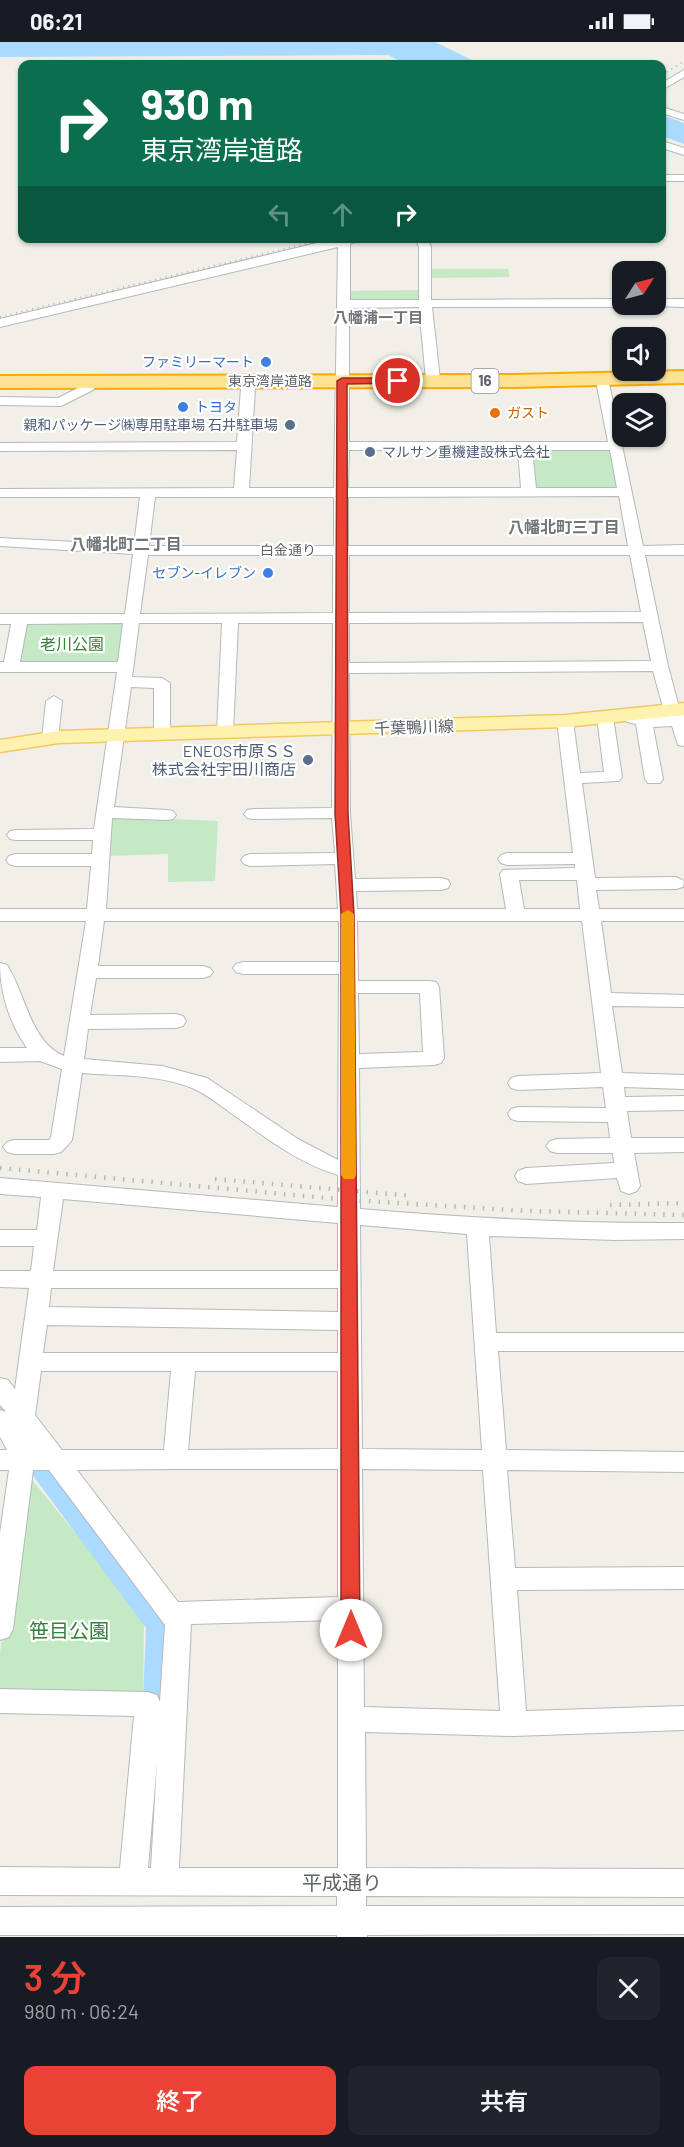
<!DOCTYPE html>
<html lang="ja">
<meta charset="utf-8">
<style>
:root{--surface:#171b24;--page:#20242c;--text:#f1f3f6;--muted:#9ea1a6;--accent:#ea4335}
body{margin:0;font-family:Barlow,"Noto Sans JP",sans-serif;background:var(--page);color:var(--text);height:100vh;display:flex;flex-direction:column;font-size:22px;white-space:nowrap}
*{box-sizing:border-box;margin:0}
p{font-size:20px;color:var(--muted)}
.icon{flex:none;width:33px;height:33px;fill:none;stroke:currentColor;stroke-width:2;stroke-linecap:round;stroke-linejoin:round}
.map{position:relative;height:1895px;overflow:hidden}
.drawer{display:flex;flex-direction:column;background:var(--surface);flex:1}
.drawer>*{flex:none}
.guide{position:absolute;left:18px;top:18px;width:648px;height:183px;border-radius:12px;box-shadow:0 2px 4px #0004;background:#0b6e4f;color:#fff;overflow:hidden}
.needle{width:39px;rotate:54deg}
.tools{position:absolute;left:612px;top:219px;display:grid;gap:12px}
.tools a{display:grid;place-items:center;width:54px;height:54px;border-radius:12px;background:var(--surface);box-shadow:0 2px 4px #0004;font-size:30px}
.pin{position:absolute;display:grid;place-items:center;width:51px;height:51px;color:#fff;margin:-26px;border:3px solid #fff;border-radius:50%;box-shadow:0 2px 6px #0007}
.me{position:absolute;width:66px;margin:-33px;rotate:0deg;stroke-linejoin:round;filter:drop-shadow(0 0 4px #0008)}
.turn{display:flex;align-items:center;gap:21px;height:126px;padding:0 24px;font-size:27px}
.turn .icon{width:78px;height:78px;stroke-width:2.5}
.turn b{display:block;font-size:42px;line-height:51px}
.lanes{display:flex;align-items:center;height:57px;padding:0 24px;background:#0003;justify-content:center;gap:30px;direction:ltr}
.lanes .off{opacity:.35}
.round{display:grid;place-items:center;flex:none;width:63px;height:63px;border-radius:12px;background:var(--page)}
.headline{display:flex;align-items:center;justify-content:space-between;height:102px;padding:0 24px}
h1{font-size:36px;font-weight:600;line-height:45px;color:var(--accent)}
.action{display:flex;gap:12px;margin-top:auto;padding:12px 24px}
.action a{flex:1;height:69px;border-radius:12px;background:var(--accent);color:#fff;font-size:24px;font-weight:600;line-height:69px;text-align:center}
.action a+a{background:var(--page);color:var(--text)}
.status{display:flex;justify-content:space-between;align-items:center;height:42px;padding:0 30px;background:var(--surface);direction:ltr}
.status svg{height:16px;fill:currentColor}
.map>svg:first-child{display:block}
.green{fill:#c5e8c5}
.water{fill:#aadaff}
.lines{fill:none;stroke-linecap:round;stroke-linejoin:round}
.river{fill:#aadaff;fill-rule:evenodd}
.minor-casing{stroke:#b5b8bc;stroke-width:2}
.major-casing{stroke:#f2c960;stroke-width:3}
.highway-casing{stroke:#f9ab00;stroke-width:4}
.minor{fill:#fff;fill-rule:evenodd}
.major{fill:#fff2af;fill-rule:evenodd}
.highway{fill:#fde293;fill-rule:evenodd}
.rail-far1{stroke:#b6b7b8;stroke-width:2;stroke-dasharray:1 4.5;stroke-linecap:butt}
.rail{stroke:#b6b7b8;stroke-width:4.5;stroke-dasharray:1.5 8;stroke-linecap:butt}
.route{fill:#ea4335;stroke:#982c22;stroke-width:1.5}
.slow{fill:#f59e0b}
.shop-dot{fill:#3f7fe0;stroke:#fff;stroke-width:2}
.food-dot{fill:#e8710a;stroke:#fff;stroke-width:2}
.service-dot{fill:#5c6f8a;stroke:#fff;stroke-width:2}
.labels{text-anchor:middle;stroke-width:4.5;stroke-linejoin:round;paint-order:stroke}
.far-shop-label{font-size:14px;fill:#366cbe;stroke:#fff;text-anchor:end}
.far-street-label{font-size:14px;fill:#5f6368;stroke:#fff}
.far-food-label{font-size:14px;fill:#c56008;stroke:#fff;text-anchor:start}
.far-service-label{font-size:14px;fill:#4e5e75;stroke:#fff;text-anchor:end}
.far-neighbourhood-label{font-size:15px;font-weight:bold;fill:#70757a;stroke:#fff}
.shield{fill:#fff;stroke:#8f9295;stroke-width:1.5}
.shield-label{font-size:15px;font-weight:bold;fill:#5f6368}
.far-quarter-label{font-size:16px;font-weight:bold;fill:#70757a;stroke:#fff}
.park-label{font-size:16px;fill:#348238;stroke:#fff}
.street-label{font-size:16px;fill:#5f6368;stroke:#fff}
.service-label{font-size:16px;fill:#4e5e75;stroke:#fff;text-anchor:end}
.near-park-label{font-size:20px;fill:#348238;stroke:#fff}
.near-street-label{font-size:20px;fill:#5f6368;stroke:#fff}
</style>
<div class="status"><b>06:21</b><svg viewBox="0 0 49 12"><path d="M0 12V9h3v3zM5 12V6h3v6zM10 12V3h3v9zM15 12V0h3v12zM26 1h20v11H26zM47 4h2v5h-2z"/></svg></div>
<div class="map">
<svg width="684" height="1895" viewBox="0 0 684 1895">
<rect width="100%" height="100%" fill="#f1efe8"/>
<path class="green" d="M426 227H508L510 235 426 236Z
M424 248V261H346V249Z
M529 408H611L618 444 613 447H540L535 444Z
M118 580 126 584 121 619 111 622 26 623 18 619 26 584 33 581Z
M109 774 218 779 215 839 168 840V812L106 814Z
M25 1429 144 1576 143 1658 0 1655V1611Z"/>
<path class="water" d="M0 0H435L478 21 406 22 388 13 0 15Z
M662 73 684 81V102L662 94Z"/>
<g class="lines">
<path class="river" d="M0 1351 12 1355 177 1571 182 1582 179 1656 174 1668 161 1673 148 1668 143 1656 146 1586 0 1389Z"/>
<defs>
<path id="minor" d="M684 28V35L662 48V41Z
M662 65 684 72V78L662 71Z
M662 99 684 106V113L662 106Z
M662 133H684V139H662Z
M338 196 362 197 350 202V258H419V205L415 196H427L431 205V258L622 257V262H627L622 265H432L440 338 433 342 426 338 419 265 349 266V400H608L597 344 599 341H609L643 504 684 503V513H645L668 624 680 669 674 674 684 673V704L678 703 672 684 653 685 663 737 660 741H648L645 737 636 682 627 680 625 676 633 671 650 675 671 674 664 669 653 629 349 631 350 771 355 837 441 836 448 838 450 842 448 846 441 848 356 849 357 867H506L500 832 503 828 575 826V822L507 823 501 821 498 817 501 813 507 811H573L557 679 565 674 573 679 580 731 604 730 597 675 605 670 613 675 622 735 619 739 582 741 595 836 676 835 684 839 683 845 676 847 596 848 599 867H684V879H601L611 951 684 953V965L612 964 622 1031 684 1033V1047L624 1045 625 1055 684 1054V1068L627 1069 631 1096H684V1110L634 1111 640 1144 637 1149 629 1152 621 1149 617 1136 526 1142 518 1139 515 1134 518 1129 526 1126 614 1121 613 1111H557L550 1109 546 1104 550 1099 557 1097 610 1096 608 1080 518 1079 511 1077 508 1072 511 1067 518 1065 606 1066 603 1045 518 1048 511 1046 508 1041 511 1036 518 1034 601 1031 582 879H357L358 939H429L436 940 439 945 444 1016 441 1021 434 1023 359 1026 360 1167C468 1176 576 1182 684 1181V1197L615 1198 489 1194 496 1291H684V1309H498L506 1408 684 1410V1430L507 1428 515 1526 684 1525V1547L517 1548 526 1669 684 1664V1688L514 1694 365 1690 366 1826 684 1827V1855L366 1854V1864H684V1892L367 1893V1895H337V1893H0V1865L337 1864V1854L0 1853V1825L120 1826 134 1674 0 1671V1647L148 1650 157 1653 160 1660 165 1583 49 1428H33L13 1587 9 1595 0 1598V1491L9 1428H0V1408H7L0 1395V1368L6 1370 0 1363V1336L8 1338 15 1347 29 1246 0 1245V1229H31L34 1204H0V1188H37L41 1155 0 1152V1136L338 1165V1133C301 1122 270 1099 238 1076 223 1066 209 1053 192 1046 158 1032 117 1034 82 1031L72 1098 68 1103 61 1110 54 1112H14L7 1110 3 1105 7 1100 14 1098H49L51 1095 62 1027 40 1019 0 1020V1006H27C9 981 0 950 0 921L7 923C26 952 30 1000 64 1014L86 879H0V867H87L91 824H15L9 822 6 818 9 814 15 812H92L93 798H16L10 797 7 793 10 789 16 788 94 787 117 630H0V620H4L11 582H0V572H125L133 512 0 504V496L134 503 140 455H0V447L234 446 237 408 0 409V401L237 400 241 346 248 342 255 346 249 446H334L338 205 0 285V277ZM349 408H518L521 446H348ZM532 408H610L617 446H536ZM619 454 628 504H348V455ZM155 455H334V504H149ZM148 513H333V571L140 572ZM349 513H630L641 570 349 571ZM643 580 651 619 349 621V581ZM123 581 118 620H20L27 582ZM139 581H222L217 690 225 695 233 690 238 581H333L332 766 253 767 247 768 244 772 247 776 253 777 332 776 335 811 250 812 244 814 241 818 244 822 250 824 335 822 338 867H106L112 776 167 778 173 777 176 773 173 769 167 768 114 765 131 645 154 646V692L156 696H168L170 692V641L162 636 132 635ZM519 838H577L580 867H524ZM104 879H339V920H243L236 922 233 926 236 930 243 932H339L338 1118 298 1097 207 1036 162 1024 84 1017 88 987 176 986 183 984 186 979 183 974 176 972 90 973 96 936H203L210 934 213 930 210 926 203 924H98ZM358 951H420L423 1010 359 1012ZM63 1157 338 1181V1229H53ZM360 1183 467 1192 482 1408 362 1407ZM51 1246H338V1270L49 1265ZM47 1283 338 1288V1311H43ZM41 1329H171L164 1408H62L35 1373ZM195 1329H338V1407L188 1408ZM174 1427H338V1555L178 1560 77 1428ZM362 1427 483 1428 500 1669 364 1665ZM338 1578V1826H179L191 1582ZM157 1720 151 1826H148Z
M656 257H684V265L652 264 656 262Z
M88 341 93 342 95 345 93 348 61 364 0 363V355L58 356Z
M54 654 62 659 58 697 56 701H44L42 697 46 659Z"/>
<path id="major" d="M684 661V673L565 685 59 701 0 710V698L59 689 565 673Z"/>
<path id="highway" d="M684 329V341L514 345 0 346V334L514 333Z"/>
</defs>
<use href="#minor" class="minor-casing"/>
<use href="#major" class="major-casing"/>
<use href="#highway" class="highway-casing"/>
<use href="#minor" class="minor"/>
<use href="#major" class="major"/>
<use href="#highway" class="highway"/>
<path class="rail-far1" d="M662 33 684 19
M0 275 330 196"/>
<path class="rail" d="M0 1126 349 1158 527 1169 684 1173
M215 1137 413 1154
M610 1163 684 1161"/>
</g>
<path class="route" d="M398 336 401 337V341L347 342V345L348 771 354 872 360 1588 357 1594 351 1596 344 1594 341 1588V872L335 771 337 345V339L342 336Z"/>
<path class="slow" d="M348 868 354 872 356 1133 354 1137H344L341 1133V872Z"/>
<g class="shop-dot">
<circle cx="266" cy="320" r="6"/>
<circle cx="183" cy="365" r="6"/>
<circle cx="268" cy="531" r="6"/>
</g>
<circle class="food-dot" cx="495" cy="371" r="6"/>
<g class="service-dot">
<circle cx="290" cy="383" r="6"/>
<circle cx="370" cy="410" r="6"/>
<circle cx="308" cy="718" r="6"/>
</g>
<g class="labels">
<g class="far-shop-label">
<text x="254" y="325">ファミリーマート</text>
<text x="195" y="370" text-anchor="start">トヨタ</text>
<text x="256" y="536">セブン-イレブン</text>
</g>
<g class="far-street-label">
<text x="270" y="344">東京湾岸道路</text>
<text x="288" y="513">白金通り</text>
</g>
<g class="far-food-label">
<text x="507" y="376">ガスト</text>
</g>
<g class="far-service-label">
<text x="278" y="388">親和パッケージ㈱専用駐車場 石井駐車場</text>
<text x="382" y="415" text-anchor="start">マルサン重機建設株式会社</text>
</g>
<g class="far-neighbourhood-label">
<text x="378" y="281">八幡浦一丁目</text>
</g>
<rect class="shield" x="471.5" y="327" width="27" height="24" rx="4.5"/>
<g class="shield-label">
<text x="485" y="344">16</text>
</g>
<g class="far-quarter-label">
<text x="564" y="491">八幡北町三丁目</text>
<text x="126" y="508">八幡北町二丁目</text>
</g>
<g class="park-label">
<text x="72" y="608">老川公園</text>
</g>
<g class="street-label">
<text transform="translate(414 685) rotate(-2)" y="6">千葉鴨川線</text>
</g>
<g class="service-label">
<text x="296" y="715">ENEOS市原ＳＳ<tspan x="296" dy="18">株式会社宇田川商店</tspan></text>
</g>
<g class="near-park-label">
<text x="69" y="1596">笹目公園</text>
</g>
<g class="near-street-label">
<text x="342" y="1848">平成通り</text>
</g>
</g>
</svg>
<div class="tools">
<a><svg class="needle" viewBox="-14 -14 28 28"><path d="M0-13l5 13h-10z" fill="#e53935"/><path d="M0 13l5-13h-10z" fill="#9ea1a6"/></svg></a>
<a><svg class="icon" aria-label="sound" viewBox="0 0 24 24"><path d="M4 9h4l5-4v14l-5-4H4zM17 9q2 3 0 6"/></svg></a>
<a><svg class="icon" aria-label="layers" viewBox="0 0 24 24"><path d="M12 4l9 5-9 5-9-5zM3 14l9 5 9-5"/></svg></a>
</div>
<div class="pin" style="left:398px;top:339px;background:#d93025"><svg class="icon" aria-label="arrive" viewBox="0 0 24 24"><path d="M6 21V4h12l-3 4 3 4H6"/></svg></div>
<svg class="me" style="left:351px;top:1588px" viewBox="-20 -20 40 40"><circle r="19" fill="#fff"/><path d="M0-13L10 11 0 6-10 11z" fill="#ea4335"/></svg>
<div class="guide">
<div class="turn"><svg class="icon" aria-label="right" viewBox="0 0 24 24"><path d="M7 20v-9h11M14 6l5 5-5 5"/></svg><div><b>930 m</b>東京湾岸道路</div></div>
<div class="lanes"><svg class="icon off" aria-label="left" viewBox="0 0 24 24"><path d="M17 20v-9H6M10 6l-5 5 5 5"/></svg><svg class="icon off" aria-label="ahead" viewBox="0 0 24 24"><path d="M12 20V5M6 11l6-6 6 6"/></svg><svg class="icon" aria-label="right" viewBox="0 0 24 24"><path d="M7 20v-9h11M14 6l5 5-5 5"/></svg></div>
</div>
</div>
<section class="drawer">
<div class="headline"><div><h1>3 分</h1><p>980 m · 06:24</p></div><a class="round"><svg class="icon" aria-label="close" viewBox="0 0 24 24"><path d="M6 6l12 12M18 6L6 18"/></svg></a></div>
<div class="action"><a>終了</a><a>共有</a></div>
</section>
